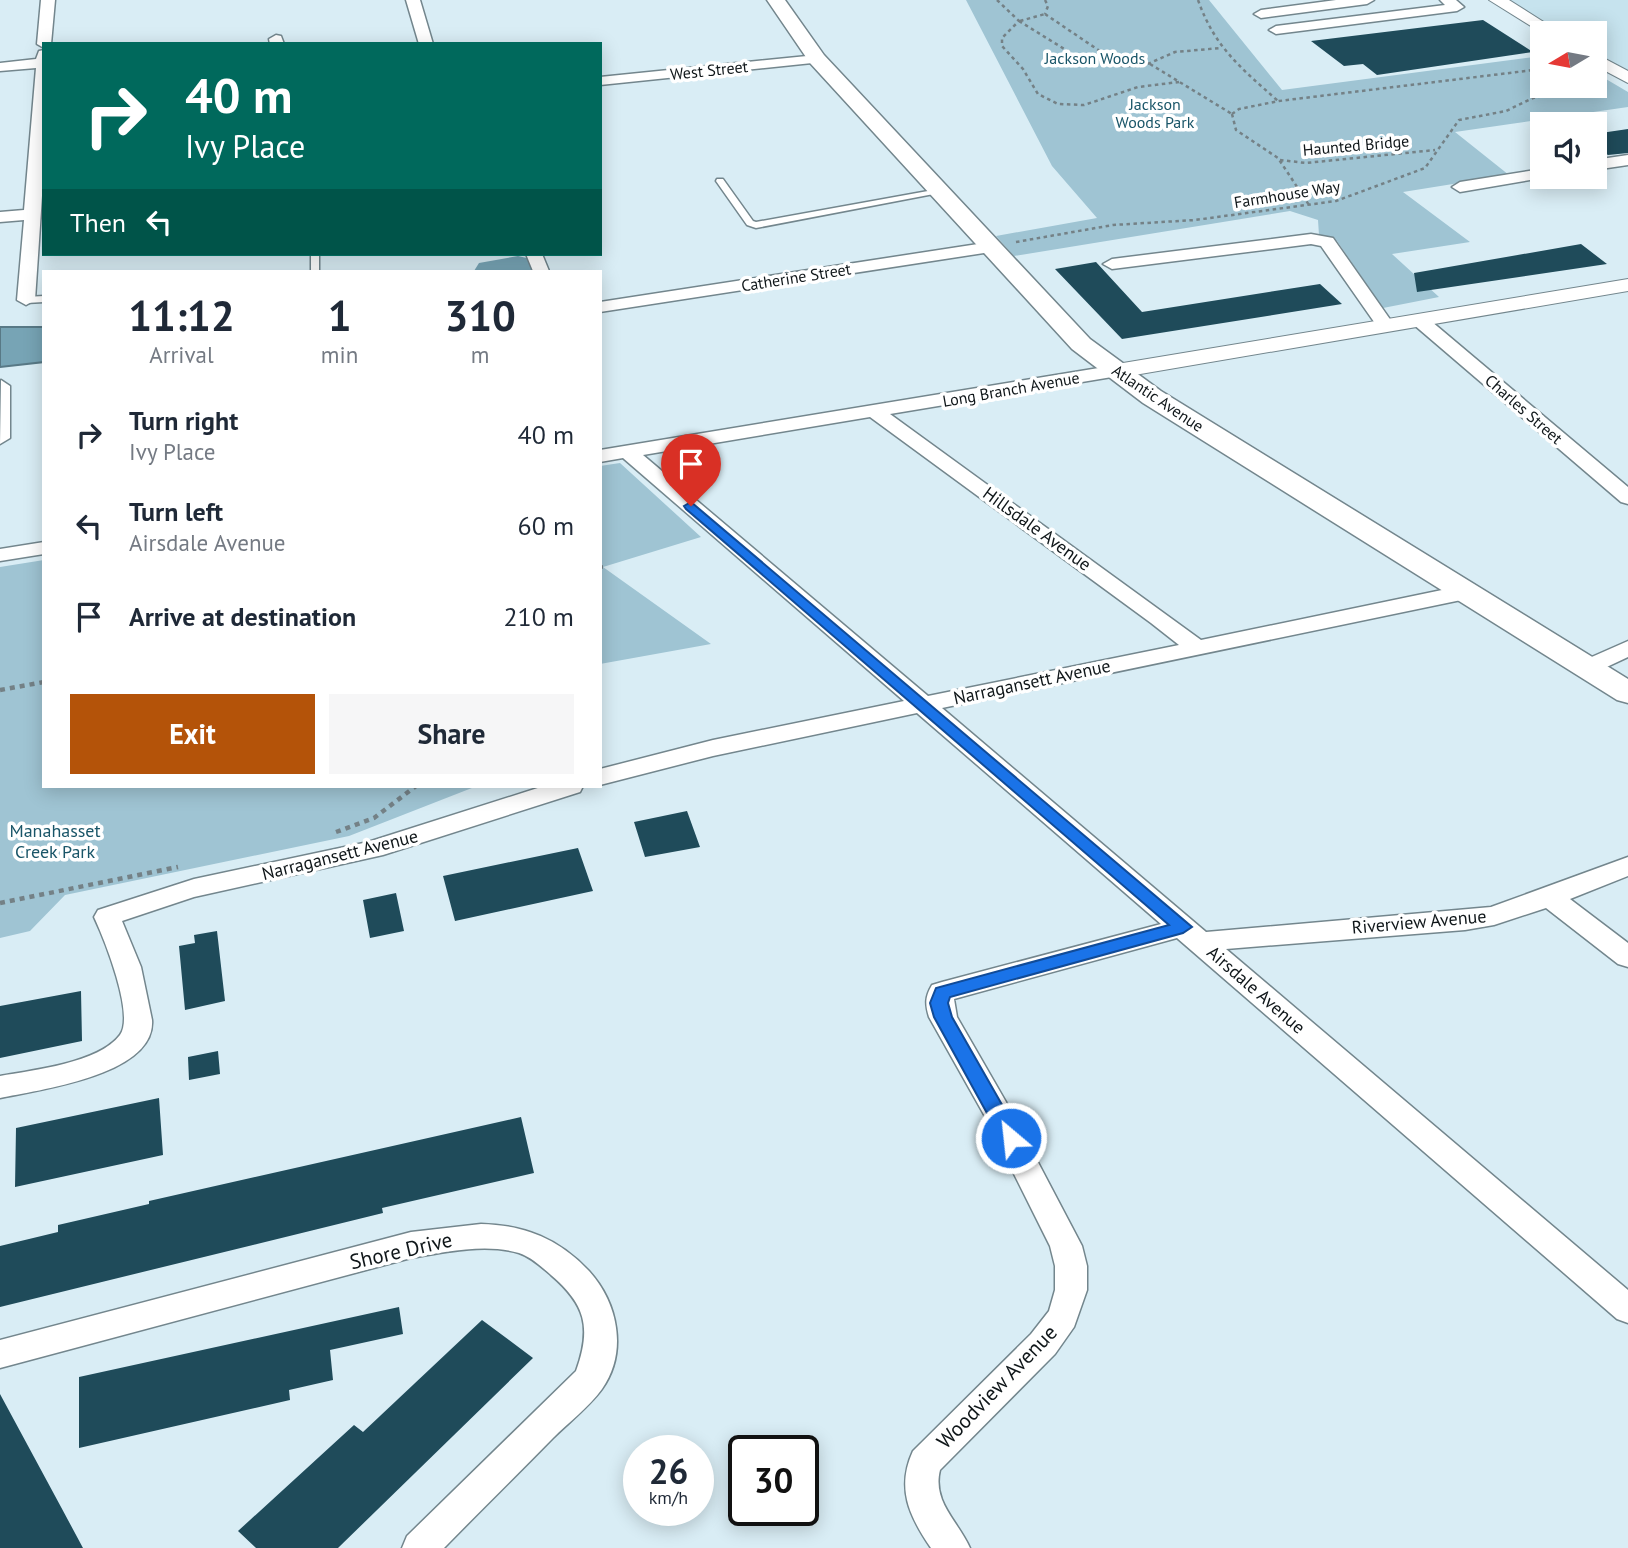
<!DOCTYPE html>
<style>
:root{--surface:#fff;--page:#f6f6f7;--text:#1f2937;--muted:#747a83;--accent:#b45309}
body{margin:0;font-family:"PT Sans",sans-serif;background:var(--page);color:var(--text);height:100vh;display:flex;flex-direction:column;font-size:26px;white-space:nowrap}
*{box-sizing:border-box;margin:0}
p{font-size:23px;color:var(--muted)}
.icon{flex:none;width:38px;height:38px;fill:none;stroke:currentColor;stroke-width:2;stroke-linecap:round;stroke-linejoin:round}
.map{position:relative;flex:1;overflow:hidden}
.side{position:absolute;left:42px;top:270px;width:560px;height:518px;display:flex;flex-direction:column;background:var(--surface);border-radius:0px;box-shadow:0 4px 18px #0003}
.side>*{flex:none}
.top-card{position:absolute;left:42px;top:42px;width:560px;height:214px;border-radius:0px;box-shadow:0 4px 18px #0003;background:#00695c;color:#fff;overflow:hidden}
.needle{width:46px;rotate:260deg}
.tools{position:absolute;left:1530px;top:21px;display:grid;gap:14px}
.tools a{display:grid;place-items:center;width:77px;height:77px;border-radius:0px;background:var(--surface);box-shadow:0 4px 18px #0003;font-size:35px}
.speed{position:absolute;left:623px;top:1435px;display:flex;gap:14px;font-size:35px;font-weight:700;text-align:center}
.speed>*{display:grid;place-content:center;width:91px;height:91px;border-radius:50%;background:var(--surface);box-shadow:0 4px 18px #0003;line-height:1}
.speed small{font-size:18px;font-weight:400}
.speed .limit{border:4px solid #111;border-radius:10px;background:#fff;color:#111}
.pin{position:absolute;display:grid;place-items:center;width:60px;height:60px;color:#fff;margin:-72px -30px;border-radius:50% 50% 50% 0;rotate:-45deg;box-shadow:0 0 7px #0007}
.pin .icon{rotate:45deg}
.me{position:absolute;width:77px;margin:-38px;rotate:332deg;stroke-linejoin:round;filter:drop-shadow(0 0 5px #0008)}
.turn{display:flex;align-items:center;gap:24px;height:147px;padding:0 28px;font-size:32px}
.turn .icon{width:91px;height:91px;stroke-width:2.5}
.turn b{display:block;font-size:49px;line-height:60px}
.then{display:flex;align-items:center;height:66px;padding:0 28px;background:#0003;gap:14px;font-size:26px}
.eta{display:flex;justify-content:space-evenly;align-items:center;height:119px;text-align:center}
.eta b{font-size:42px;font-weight:800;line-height:49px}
.cta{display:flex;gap:14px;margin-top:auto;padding:14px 28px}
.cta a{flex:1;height:80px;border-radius:0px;background:var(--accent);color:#fff;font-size:28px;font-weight:800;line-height:80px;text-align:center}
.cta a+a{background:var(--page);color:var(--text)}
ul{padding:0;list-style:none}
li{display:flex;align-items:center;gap:21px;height:91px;padding:0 28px}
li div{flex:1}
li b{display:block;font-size:26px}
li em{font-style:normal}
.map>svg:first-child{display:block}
.built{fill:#c6e3ee}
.green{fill:#9fc4d3}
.water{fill:#77a4b5;stroke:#587986;stroke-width:2}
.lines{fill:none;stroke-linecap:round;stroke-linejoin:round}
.river{fill:#77a4b5;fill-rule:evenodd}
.building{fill:#1f4b5a}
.service-casing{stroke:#73868d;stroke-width:3}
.minor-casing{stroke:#73868d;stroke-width:3}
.tertiary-casing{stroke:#73868d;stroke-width:2}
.secondary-casing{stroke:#73868d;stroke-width:3}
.path-far2{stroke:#748186;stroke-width:2.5;stroke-dasharray:3.5 3.5;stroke-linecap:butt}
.path-far1{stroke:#748186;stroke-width:3.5;stroke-dasharray:4.5 4.5;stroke-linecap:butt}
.path{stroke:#748186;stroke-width:4.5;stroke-dasharray:5 5;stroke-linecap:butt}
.service{fill:#fff;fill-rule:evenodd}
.minor{fill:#fff;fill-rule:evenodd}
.tertiary{fill:#fff;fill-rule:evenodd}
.secondary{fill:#fff;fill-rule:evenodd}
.route{fill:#1a73e8;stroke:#114b97;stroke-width:2}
.labels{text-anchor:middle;stroke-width:7;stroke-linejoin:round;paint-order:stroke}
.far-park-label{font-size:16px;fill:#195568;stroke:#fff}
.far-street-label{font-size:16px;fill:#0f1619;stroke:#fff}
.street-label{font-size:18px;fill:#0f1619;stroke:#fff}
.park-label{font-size:18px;fill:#195568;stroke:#fff}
.near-street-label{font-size:21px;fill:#0f1619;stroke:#fff}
</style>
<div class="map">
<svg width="1628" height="1548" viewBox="0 0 1628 1548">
<rect width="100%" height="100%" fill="#d9edf5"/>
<path class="built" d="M1505 0H1628V74L1594 54V33H1560Z"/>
<path class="green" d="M966 0H1209L1282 90 1542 56V86H1594V72L1628 92V107L1455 132 1509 175 1403 192 1470 242 1392 254 1439 297 1383 308 1337 241 1319 235 1318 220 1290 211 1014 256 996 236 1097 218 1052 166Z
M620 463 701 537 603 567 711 644 600 664V466Z
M44 560V786H477L349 836 65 895 30 931 0 938V567Z"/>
<path class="water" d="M0 327H44V362L0 367Z"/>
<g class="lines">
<path class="river" d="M518 256 531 259 536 267 533 271H474L479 263Z"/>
</g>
<path class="building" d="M1483 20 1533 52 1377 75 1363 64 1344 66 1311 41Z
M1628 129V153L1608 155 1594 146V134Z
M1581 244 1607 264 1417 292 1414 273Z
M1096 262 1142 312 1320 284 1342 304 1122 339 1055 269Z
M687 811 700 847 645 857 634 822Z
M578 848 593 891 455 921 443 876Z
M396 893 404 931 370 938 363 900Z
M217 931 225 1001 185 1010 179 946 195 943 194 935Z
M81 991 82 1041 0 1058V1006Z
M218 1051 220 1074 189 1080 188 1057Z
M159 1098 163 1155 15 1187 16 1128Z
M521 1117 534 1173 382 1208 383 1213 0 1307V1246L58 1232V1225L149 1204V1201Z
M399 1307 403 1334 330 1350 333 1380 289 1390 290 1400 79 1448V1377Z
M482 1320 533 1358 338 1548H256L238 1531 354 1425 363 1432Z
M0 1394 61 1507 83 1548H0Z"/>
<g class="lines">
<defs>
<path id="service" d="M717 179H723L753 221 756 222 939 189 943 191 939 193 756 228 747 225 716 181Z
M311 254H319V271H311Z
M44 296V302L26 303 22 300 26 297Z"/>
<path id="minor" d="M41 0H55L51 44H44V48L37 44Z
M406 0H420L433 44H419Z
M1336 0H1374L1367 4 1261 18 1254 14 1261 10Z
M1440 0H1456L1464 7 1457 11 1276 34 1269 30 1276 26 1445 5Z
M276 35 281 36 284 44H270L269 39Z
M44 50V166L35 300 26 305 17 300 24 220 0 222V212L24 210 36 68 0 71V63L36 59 39 51Z
M817 55 824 59 822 62 600 85V77Z
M1628 155V165L1594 170V160Z
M1542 169V177H1548L1460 192 1452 187 1460 182Z
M1311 234 1333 238 1394 325 1391 329H1379L1321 246 1311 244 1112 269 1103 264 1112 259Z
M991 242 999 247 997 251 600 312V302Z
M526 254H542L549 271H533Z
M1419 315 1425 316 1628 487V504L1621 502 1413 324 1410 320Z
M1117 365 1124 367 1126 371 1124 375 890 414 1201 640 1466 585 1477 592 1466 599 942 708 1206 932 1491 907 1628 857V876L1570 899 1628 943V967L1618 964 1546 908 1494 925 1465 930 1226 949 1628 1290V1323L1617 1319 1177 938 954 999 957 1017 1010 1109 1082 1246 1087 1266V1290L1074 1327 1055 1354 940 1470C932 1502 958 1521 970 1548H931C909 1516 896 1488 913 1451L1031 1334 1049 1311 1055 1290V1266L1050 1246 987 1120 929 1017C925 1004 925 997 932 985L942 982 1161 924 917 713 713 756 600 785V769L713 740 904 701 623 458 600 462V450ZM870 417 1151 623 1179 645 928 696 643 455Z
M1 380 10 386V438L0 444Z
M44 542V554L0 561V549Z
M1628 641V657L1594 673H1578L1575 668 1578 663Z
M544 786H583L580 792 383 855 194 897 122 921 141 967 152 1020C156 1075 38 1090 0 1098V1076C33 1070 99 1063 120 1035 135 1015 104 938 94 917L98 910 194 879 368 842Z
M481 1224C525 1225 559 1239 589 1271 618 1303 628 1352 602 1389 589 1407 568 1423 553 1438 517 1475 480 1511 444 1548H402L407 1536 576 1371C592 1327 585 1304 551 1275 542 1267 531 1257 519 1253 486 1243 444 1252 411 1258L0 1368V1340L411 1232Z"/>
<path id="tertiary" d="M1489 0H1509L1561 33H1542Z
M1594 53 1628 71V83L1594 65Z
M1628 279V291L1117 378 1106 371 1117 364Z"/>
<path id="secondary" d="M767 0H785L824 55 1090 339 1161 391 1628 679V703L1617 700 1143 403 1072 349 810 63Z"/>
</defs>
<use href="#service" class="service-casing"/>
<use href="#minor" class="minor-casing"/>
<use href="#tertiary" class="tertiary-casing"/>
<use href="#secondary" class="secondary-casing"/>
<path class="path-far2" d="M997 0 1019 21 1002 38V46L1023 69 1038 94 1058 104 1084 105 1138 87 1179 82
M1045 0 1048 6 1045 14
M1198 0C1215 48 1241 68 1278 101
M1045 14 1122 66
M1019 21 1074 55 1122 66H1143L1175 52 1221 48
M1020 21 1045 14
M1150 64 1232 114
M1232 114 1239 109 1279 101 1542 69
M1232 114 1236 130 1278 158 1309 205
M1280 160 1306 163 1435 150
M1016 242 1113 225 1195 220 1336 201 1425 168 1459 120 1506 111 1533 98 1594 86"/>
<path class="path-far1" d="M600 567H603"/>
<path class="path" d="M0 690 44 682
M336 832 374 818 416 786
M0 903 178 867"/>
<use href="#service" class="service"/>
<use href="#minor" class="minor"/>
<use href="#tertiary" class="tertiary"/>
<use href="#secondary" class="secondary"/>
</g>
<path class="route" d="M691 502 1192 927 1183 933 950 997 948 1003 952 1017 1021 1138 1018 1144H1004L934 1017 930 1003 936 988 1169 925 686 509 684 506Z"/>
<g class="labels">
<g class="far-park-label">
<text x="1095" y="64">Jackson Woods</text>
<text x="1155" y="110">Jackson<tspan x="1155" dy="18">Woods Park</tspan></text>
</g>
<g class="far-street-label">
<text transform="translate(709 70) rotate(-6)" y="6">West Street</text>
<text transform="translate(1356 145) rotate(-5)" y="6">Haunted Bridge</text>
<text transform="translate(1287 194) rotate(-9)" y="6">Farmhouse Way</text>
<text transform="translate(796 277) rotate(-9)" y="6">Catherine Street</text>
<text transform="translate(1011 389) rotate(-10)" y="6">Long Branch Avenue</text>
<text transform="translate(1158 398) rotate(34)" y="6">Atlantic Avenue</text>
<text transform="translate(1524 409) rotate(41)" y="6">Charles Street</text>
</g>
<g class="street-label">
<text transform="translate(1037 529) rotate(36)" y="6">Hillsdale Avenue</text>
<text transform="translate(1032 682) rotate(-12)" y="6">Narragansett Avenue</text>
<text transform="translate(340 855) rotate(-14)" y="6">Narragansett Avenue</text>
<text transform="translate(1419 922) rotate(-5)" y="6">Riverview Avenue</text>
<text transform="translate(1256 990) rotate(41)" y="6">Airsdale Avenue</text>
</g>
<g class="park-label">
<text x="55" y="837">Manahasset<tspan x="55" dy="21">Creek Park</tspan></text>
</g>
<g class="near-street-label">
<text transform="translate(401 1251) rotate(-13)" y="7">Shore Drive</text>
<text transform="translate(997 1387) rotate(-46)" y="7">Woodview Avenue</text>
</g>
</g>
</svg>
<div class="tools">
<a><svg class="needle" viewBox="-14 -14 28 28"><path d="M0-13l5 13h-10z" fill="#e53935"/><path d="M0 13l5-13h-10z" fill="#747a83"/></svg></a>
<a><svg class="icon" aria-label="sound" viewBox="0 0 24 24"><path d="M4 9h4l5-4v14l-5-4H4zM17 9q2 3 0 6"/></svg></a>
</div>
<div class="speed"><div>26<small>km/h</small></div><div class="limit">30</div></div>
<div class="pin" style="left:691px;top:506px;background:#d93025"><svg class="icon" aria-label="arrive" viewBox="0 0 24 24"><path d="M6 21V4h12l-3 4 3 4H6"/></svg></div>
<svg class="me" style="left:1011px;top:1138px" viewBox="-20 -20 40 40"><circle r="17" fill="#1a73e8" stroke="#fff" stroke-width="3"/><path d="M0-11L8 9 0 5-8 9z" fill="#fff"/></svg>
<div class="top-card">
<div class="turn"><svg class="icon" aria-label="right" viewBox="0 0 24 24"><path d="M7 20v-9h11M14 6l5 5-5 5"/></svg><div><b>40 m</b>Ivy Place</div></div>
<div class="then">Then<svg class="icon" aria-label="left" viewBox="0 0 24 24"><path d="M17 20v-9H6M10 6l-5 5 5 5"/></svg></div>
</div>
<section class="side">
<div class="eta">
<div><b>11:12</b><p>Arrival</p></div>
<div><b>1</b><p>min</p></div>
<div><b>310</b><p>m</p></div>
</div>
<ul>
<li><svg class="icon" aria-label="right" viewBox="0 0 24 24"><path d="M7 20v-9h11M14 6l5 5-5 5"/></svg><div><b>Turn right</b><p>Ivy Place</p></div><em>40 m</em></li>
<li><svg class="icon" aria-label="left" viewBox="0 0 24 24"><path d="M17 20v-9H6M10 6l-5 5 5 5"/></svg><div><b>Turn left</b><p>Airsdale Avenue</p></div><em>60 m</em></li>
<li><svg class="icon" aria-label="arrive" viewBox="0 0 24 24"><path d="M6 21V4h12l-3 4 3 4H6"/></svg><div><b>Arrive at destination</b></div><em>210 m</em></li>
</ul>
<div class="cta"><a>Exit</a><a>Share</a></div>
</section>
</div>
